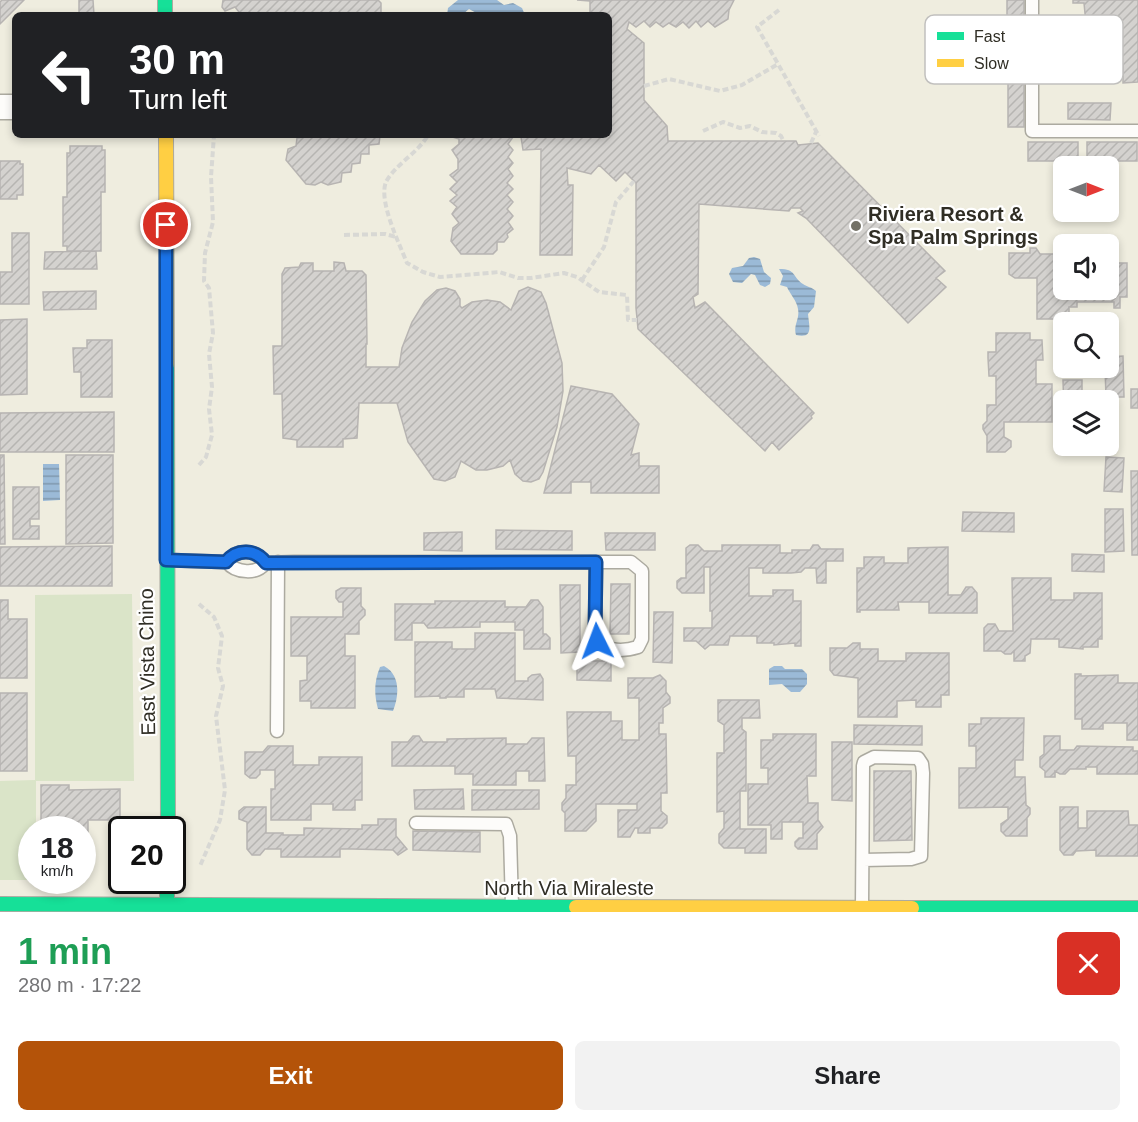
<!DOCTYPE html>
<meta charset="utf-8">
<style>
:root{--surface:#fff;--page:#f2f2f2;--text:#202124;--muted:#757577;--accent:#b45309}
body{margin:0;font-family:Helvetica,sans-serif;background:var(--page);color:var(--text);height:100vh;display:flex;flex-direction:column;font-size:22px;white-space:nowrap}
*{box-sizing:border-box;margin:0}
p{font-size:20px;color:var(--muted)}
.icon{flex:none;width:33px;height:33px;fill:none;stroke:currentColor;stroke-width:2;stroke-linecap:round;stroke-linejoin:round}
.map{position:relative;height:912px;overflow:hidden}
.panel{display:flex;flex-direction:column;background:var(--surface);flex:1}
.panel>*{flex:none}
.banner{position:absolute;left:12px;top:12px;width:600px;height:126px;border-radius:9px;box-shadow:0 3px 9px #0003;background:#202124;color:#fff;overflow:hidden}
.needle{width:39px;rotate:90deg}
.tools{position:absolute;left:1053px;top:156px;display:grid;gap:12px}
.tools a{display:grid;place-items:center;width:66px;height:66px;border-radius:9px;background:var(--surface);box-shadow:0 3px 9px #0003;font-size:30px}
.speed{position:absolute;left:18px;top:816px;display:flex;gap:12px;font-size:30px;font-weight:700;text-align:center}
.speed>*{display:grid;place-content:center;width:78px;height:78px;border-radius:50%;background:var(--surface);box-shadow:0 3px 9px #0003;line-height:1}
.speed small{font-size:15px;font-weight:400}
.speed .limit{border:3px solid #111;border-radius:9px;background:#fff;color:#111}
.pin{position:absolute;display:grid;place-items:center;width:51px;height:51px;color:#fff;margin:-26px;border:3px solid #fff;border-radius:50%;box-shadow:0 2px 6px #0007}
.me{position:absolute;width:66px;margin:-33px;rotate:357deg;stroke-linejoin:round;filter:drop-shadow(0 0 4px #0008)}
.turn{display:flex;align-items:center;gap:21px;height:126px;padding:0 18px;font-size:27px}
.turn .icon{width:78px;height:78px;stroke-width:2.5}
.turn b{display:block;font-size:42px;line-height:51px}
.round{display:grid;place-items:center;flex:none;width:63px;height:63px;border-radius:9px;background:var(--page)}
.overview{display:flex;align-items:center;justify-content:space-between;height:102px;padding:0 18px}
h1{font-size:36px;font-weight:700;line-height:45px;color:#1e9e55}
.button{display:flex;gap:12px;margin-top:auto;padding:12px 18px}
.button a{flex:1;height:69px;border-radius:9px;background:var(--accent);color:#fff;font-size:24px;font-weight:700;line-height:69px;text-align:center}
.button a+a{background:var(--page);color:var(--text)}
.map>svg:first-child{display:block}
.grass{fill:#dae4c8}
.water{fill:url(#water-rules)}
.building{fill:url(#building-hatch);stroke:#b7b4b2;stroke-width:1.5}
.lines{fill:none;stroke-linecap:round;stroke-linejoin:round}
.lane-casing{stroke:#acaaa0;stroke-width:15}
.street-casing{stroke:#acaaa0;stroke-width:27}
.fast-casing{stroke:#acaaa0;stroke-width:16}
.slow-casing{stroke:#acaaa0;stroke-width:16}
.path{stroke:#d8d8d4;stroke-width:4;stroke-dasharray:6 3;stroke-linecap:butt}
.lane{stroke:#fdfcfa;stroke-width:12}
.street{stroke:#fdfcfa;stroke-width:24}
.fast{stroke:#16e098;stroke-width:14}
.slow{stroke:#ffcf43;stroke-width:14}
.route-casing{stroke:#114b97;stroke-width:15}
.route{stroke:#1a73e8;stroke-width:10}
.poi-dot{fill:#737166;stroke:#fff;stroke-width:2}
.labels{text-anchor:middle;stroke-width:4.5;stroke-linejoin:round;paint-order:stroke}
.poi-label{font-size:20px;font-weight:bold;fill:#302e25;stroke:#fff;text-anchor:start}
.street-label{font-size:20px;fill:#302e25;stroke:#fff}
.key{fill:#fff;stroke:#c1c0be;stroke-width:1.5}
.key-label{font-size:16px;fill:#302e25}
</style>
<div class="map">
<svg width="1138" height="912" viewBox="0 0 1138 912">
<defs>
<pattern id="water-rules" width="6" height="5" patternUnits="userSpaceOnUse" patternTransform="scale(1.5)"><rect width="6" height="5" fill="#9bbad7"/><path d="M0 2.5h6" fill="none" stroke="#7f98ae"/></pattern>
<pattern id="building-hatch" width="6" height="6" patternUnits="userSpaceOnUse" patternTransform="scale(1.5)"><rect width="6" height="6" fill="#d4d2cf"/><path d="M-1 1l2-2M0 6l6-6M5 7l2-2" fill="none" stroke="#b6b5b2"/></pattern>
</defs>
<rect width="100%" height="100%" fill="#efeddf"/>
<path class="grass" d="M132 594 134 781H36V829L32 830 31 880H0V781L35 780V595Z"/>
<path class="water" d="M458 0H497L504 5 513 3 522 8 525 15H480L469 9 462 15H447L448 8Z
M754 257 760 259 764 272 771 278 770 284 765 287 760 285 755 275 751 274 742 283 733 282 729 274 732 268 743 266 749 258Z
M779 269C797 269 792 277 803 284 807 287 812 287 816 291L814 307 808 314C809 326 814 339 796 335 793 325 800 319 798 309 797 301 790 294 787 287L780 285 783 276Z
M43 464H59L60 500 43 501Z
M384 666C401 675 399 696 393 711L378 709C374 694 374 682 380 667Z
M774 666H782L785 669H802L807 674V684L800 692H791L782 684 769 685V669Z"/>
<path class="building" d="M2 0H24L0 24V2Z
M79 0H93L94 15H79Z
M223 0H378L381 3V15H237L239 12 235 7 225 11 222 7Z
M577 0H734L729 10 728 19 715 27 708 21 701 27 696 21 689 28 683 22 676 27 669 23 663 27 656 22 650 27 644 21 636 27 629 22 627 29 644 43V100L667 126 668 141H796L798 145 818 143 945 271 936 278 946 287 908 323 806 218 798 213 803 211 800 208H791L789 211 699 204 698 294 693 297 695 308 705 302 814 413 811 416 812 418 779 450 772 442 765 451 638 329 636 308V183L625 172 616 181 599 165 591 174 567 168 568 185H573L572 255H540L541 149 523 150 521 137H513L508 144 513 150 508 157 513 163 508 169 513 176 507 183 513 189 507 195 513 202 507 209 513 216 508 222 513 229 507 234 508 237 504 242H497V250L493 254H461L451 241 453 228 459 223 452 214 457 207 450 201 457 195 450 189 457 182 450 175 458 169V159L452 150 459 144V139L446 135H609V15H590V1Z
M1007 0H1024V29H1007Z
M1073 0H1138V82L1123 83V65L1076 67 1075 33H1086V24L1084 3H1073Z
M1024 43V127H1008V44Z
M1068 103H1111L1110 120 1068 119Z
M305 135H388L380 136 379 144 369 145V154H361L360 163 352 164 351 172 342 173 341 182 328 185 321 182 315 185 306 184 286 160 288 149 296 146 297 138 305 137Z
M1028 142H1078V161H1028Z
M1087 142H1137V161H1087Z
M70 146H102V150H105V192H101V251H67V246H63V197H67V153H70Z
M0 161H20V164H23V195H17V199H0Z
M12 233H29V304H0V272H12Z
M1030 248H1036L1040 254H1056L1057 263H1064V290H1108V263H1127V297H1120V308H1114V302H1077V307H1069V319H1037V278H1015L1009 274V253H1030Z
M96 251 97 269H44L45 252Z
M334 262 344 263 346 271H362L366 275 367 344H366V367H399L402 348 412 322 425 301 437 290 446 288 455 291 460 299V306L462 308 472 302 487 300 500 302 511 310 519 291 528 287 541 292 546 303 562 363 563 391 557 427 543 472 539 479 531 482 523 481 515 474 510 460 503 466 487 470H476L461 461 455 477 445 481 434 479 408 442 397 403H359L357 438 343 439V447H297V440L283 438 282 394H274L273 346H282V274L285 268 299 267 301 263H313V271H334Z
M96 291V309L44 310 43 292Z
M27 319V394L0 395V320Z
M996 333H1030V340H1042L1043 360H1036V384H1052V422H1004V437L1011 441V447L1005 452H987V436L983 429V425L987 421V405H996V376H989L988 358V352H996Z
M87 340H112V397H81V372H74L73 348H87Z
M1123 356 1124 397H1106L1105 368H1108V357Z
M1063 380H1082V400H1064V414Z
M571 386 612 394 639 424 631 455 639 453V466H659V493H591V482H571V493H544Z
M1131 389H1138V408H1131Z
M114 412V452H0V413Z
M0 455H4L5 544H0Z
M66 455H113V543L66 544Z
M1106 457 1124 458 1122 492 1104 491Z
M1131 471H1138V555H1132Z
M13 487H39V519H30V526H39V539H13Z
M1105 509H1123L1124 551 1105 552Z
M963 512 1014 513V532L962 531Z
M496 530 572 531V550L496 549Z
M462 532V551L424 550V533Z
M605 533H655V550H606Z
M690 545H698L704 551H722V545H780V553H792V550H810L813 545H818L821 549H843V561H826V583H817L816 568H805L801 572 791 573H763V568H749V596H773V590H793V601H801V646H795V643L774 645V643H757V636H730L728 645H710L705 649 696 641H684V628H712V611H710V567H704V593H682L677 588V581L681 578H686V548Z
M112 546V586H0V547Z
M948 547V595H961L966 587H972L977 593V613H929V602H898L899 610H860V612H857V568H864V557H884V563H908V548Z
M1072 554 1104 555V572L1072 571Z
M1012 578H1051V600H1074V593H1102V639H1098V647H1083V649L1059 647V639H1031L1030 653 1025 656V661H1014V651L1011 654H1005L1001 651H984V628L988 624H995L999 631H1013Z
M611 584H630L629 634H610Z
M560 585H580V652L561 653Z
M341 588H361V606L365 610V615L359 621V634H345V656H355V708H311V701H300V681L307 680V656H291V617H343V602H339L336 598V591Z
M0 600H8V619H27V678H0Z
M531 600H538L543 607V634H546L550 638V649H524V630H515V622H480V627L428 628 424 623H412V640H395V604H435V601H505V607H526Z
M654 612H673L672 663 653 662Z
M475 633H515V681H528V678L532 675 540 674 543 679V700L497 698 495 689H464V697H446V698H440V696L415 697V642H452V649H475Z
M853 643H860V649H878V661H906V653H949V695H941V707H916V700L897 701V717H858V678L834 675 830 670V648H847Z
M577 661H611V681L577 680Z
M1075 674H1081V676L1118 675V683H1138V740H1127V723H1103V729H1082V719H1075Z
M660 675 666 681V692L670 697V703L663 708V723H659V734H666L667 793H661V811L667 816V823L662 828H650V833H638V828H635L630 837H618V810H637V804H596V821L586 831H565V813L562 810V803L566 798V785H576V756H568L567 712H611V721H622V740H639V698H628V678H653Z
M0 693H27V771H0Z
M718 700H759L760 718H742V729L746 732V791H740V829H766V853H745V848H724L719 843V834L724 828V811L717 812V753H724V725L718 721Z
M981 718H1024L1023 760H1015V777H1025L1026 805 1030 808V814L1027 818V836H1006L1001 831V824L1008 819V807L959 808V768H976V746H969V724H981Z
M854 725 922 726V745L854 744Z
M773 734H816V776H807L808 803H818V820L823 827 817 834V849H798L795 846V842L799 838H803V822H782V839H771V825H748V784H768V768H761V740H773Z
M413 736H419L423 742H447V739L506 738V744H527L532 738H544L545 781H529V771H516V785H473V774H455V766H392V742H408Z
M1044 736H1060V750H1074L1077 746 1133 747V751H1138V774H1097V767H1086V769H1070L1065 774H1060L1055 771V777H1045V771L1040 767V757L1044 754Z
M832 742H852V801L832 800Z
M268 746H293V765H319V757H362V800H355V810H333V804H311V820H271V789H275V770H260V774L256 778H250L245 774V752H263Z
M874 771H911L912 840 874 841Z
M41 785H69V790L120 789V820H88V833H82V830H78V822H41Z
M463 789 464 809H415L414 790Z
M472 790H539V809L472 810Z
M244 807H266V833H283V835H304V828L362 829V825H378V819H396V836L407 849 398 855 393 850 352 849H340V857H281V849H265L260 855H252L247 849V822L239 819V811Z
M1060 807H1078V828H1087V811H1128L1129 825H1138V856H1096V850L1076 851 1073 855H1064L1060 850Z
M413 831 480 832V852L413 850Z"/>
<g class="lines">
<defs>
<path id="lane" d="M1032 0V131H1138
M167 560 227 562C235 573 258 575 265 563 256 549 237 548 227 562
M265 563 294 562H631L642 571V639L638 647C622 652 600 652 595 634L596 562
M277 731 278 562
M416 823 506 824 510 836 512 906
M862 906 863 766 864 762 874 757 918 758 922 764 923 773 921 856 911 859 863 860"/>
<path id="street" d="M0 107H15"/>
<path id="fast" d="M165 0V15
M167 364 168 830
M167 880V912
M0 904 576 907
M912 908H1138"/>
<path id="slow" d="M166 135 167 364
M576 907 912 908"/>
</defs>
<use href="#lane" class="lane-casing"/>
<use href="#street" class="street-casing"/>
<use href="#fast" class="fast-casing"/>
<use href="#slow" class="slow-casing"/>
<path class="path" d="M779 10 757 27 819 136
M644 86 669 79 720 91 742 85 778 64
M703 131 723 122 740 128 750 126 762 132 776 133 781 136 784 142
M427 137C417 153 394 166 386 182 378 201 400 245 407 263L423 272 440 277 499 272 518 278H531L564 273 577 277 599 292 627 295 628 320H637
M811 143 816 132
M344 235 385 234 396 237
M582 280 604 247 616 202 634 181
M199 465 206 457 212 435 209 409 212 387 209 354 213 333 209 288 204 281 205 253 213 222 211 177 214 135
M199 604 214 617 222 636 218 668 223 686 216 716 225 790 220 820 200 866"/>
<use href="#lane" class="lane"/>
<use href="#street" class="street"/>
<use href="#fast" class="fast"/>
<use href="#slow" class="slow"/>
</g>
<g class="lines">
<defs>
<path id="route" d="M166 225V560L226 562C237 548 256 549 266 563L596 562 595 634 597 641"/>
</defs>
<use href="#route" class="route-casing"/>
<use href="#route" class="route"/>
</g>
<circle class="poi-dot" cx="856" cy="226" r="6"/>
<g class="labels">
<g class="poi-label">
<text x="868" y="221">Riviera Resort &amp;<tspan x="868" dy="23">Spa Palm Springs</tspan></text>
</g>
<g class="street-label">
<text transform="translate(147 662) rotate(-91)" y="7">East Vista Chino</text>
<text x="569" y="895">North Via Miraleste</text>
</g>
</g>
<rect x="925" y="15" width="198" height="69" rx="9" class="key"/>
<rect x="937" y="32" width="27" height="8" fill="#16e098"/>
<rect x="937" y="59" width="27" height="8" fill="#ffcf43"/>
<g class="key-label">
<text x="974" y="42">Fast</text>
<text x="974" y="69">Slow</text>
</g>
</svg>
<div class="tools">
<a><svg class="needle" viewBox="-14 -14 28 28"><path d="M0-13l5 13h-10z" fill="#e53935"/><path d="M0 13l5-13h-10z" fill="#757577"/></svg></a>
<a><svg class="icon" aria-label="sound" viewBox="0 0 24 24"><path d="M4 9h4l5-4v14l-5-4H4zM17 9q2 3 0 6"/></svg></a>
<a><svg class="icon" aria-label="search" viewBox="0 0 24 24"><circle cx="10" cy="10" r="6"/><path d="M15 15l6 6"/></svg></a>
<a><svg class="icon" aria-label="layers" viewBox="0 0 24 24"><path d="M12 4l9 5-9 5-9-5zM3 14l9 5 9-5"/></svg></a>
</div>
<div class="speed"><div>18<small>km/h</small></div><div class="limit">20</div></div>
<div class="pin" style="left:166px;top:225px;background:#d93025"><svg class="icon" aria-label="arrive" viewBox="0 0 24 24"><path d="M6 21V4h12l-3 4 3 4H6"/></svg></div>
<svg class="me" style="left:597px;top:641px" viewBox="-20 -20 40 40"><path d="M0-17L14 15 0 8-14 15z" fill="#1a73e8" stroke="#fff" stroke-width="4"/></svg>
<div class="banner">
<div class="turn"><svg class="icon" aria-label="left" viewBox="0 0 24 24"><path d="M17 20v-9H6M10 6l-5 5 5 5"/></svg><div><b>30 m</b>Turn left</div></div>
</div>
</div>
<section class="panel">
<div class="overview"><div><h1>1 min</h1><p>280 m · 17:22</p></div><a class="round" style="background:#d93025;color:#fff"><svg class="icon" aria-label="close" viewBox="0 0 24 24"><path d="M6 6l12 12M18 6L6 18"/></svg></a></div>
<div class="button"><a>Exit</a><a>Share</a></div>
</section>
